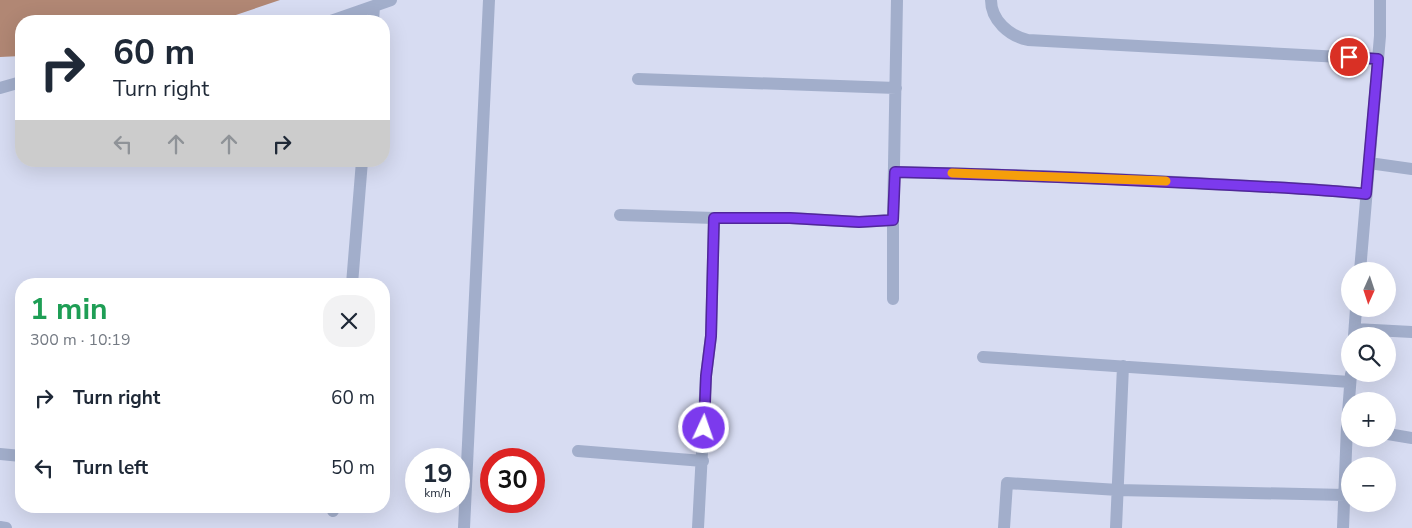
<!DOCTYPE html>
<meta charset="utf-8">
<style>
:root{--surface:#fff;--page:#f2f2f3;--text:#1f2937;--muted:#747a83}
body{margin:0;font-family:"Nunito Sans",sans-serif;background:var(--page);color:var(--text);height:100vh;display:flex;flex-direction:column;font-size:19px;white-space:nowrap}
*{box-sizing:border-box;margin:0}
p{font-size:16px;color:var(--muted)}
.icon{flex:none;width:28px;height:28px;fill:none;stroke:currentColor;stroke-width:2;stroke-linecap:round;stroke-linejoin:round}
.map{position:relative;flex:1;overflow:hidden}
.drawer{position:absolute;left:15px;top:278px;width:375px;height:235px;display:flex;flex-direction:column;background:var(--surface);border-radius:20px;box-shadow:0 5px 20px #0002}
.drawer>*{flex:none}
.guide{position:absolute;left:15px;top:15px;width:375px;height:152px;border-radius:20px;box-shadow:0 5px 20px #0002;background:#fff;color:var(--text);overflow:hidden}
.needle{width:32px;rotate:183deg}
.buttons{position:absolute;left:1341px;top:262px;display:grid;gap:10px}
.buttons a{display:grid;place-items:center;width:55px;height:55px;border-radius:50%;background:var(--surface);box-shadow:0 5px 20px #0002;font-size:25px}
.speed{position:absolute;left:405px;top:448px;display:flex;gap:10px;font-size:25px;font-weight:700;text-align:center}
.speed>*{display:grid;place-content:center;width:65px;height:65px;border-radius:50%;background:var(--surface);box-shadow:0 5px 20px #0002;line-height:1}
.speed small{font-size:12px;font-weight:400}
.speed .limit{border:8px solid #d22;background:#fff;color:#111}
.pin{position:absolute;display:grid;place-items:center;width:42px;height:42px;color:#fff;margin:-21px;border:2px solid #fff;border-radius:50%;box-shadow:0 1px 5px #0007}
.me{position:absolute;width:55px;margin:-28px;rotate:3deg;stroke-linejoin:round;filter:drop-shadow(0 0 4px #0008)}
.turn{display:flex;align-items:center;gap:18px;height:105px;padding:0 15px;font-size:22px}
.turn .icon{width:65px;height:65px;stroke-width:2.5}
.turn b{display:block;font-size:35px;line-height:42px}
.lanes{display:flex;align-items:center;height:48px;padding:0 15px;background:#0003;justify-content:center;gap:25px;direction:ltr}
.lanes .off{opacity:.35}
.round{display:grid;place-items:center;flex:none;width:52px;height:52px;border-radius:20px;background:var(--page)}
.headline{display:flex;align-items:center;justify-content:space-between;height:85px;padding:0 15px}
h1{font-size:30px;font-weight:700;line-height:38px;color:#1e9e55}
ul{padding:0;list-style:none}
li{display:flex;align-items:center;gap:15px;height:70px;padding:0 15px}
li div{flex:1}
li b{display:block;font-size:19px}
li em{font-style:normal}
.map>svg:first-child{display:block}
.water{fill:#b18774}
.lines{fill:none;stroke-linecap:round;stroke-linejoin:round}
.minor{stroke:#a2aecb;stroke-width:12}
.route-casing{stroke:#51269a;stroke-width:12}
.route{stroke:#7c3aed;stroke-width:9}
.slow{stroke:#f59e0b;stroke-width:9}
</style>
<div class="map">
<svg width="1412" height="528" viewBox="0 0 1412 528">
<rect width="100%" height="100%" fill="#d7dcf2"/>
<path class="water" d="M0 0H280L218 21H21V56L0 57Z"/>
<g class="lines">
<path class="minor" d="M991 0C991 20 1009 36 1028 40L1378 59
M331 21 391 0
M373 21 374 6
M638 79 896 88
M0 88 21 82
M1369 163 1412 169
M895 172C995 174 1095 178 1195 183 1253 186 1310 188 1366 194
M620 215 714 218
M893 220V299
M1360 271 1380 36V0
M352 284 362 161
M1355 329 1412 332
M1354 336 1356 309
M983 357 1350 382
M1388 434 1412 438
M578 451 703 461
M0 454 21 456
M333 511 334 506
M0 527 6 528
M464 528 489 0
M698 528 706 376 711 336 714 218H790L859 222 893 220 897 0
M1004 528 1007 483 1118 490 1345 495
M1116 528 1123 366
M1343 528 1347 426 1351 374"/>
</g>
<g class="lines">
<defs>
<path id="route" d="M704 428 706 376 711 336 714 218H790L859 222 893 220 895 172C993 174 1091 178 1189 183 1248 186 1308 188 1366 194L1378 59 1349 57"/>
</defs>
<use href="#route" class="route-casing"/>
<use href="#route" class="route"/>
<path class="slow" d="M952 173 1166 181"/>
</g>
</svg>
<div class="buttons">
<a><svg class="needle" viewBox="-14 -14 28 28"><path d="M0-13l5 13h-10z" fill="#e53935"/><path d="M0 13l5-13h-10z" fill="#747a83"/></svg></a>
<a><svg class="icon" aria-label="search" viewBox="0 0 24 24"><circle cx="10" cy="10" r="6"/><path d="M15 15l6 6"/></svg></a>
<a>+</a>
<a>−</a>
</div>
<div class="speed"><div>19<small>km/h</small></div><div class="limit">30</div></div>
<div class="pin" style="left:1349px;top:57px;background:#d93025"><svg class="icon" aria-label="arrive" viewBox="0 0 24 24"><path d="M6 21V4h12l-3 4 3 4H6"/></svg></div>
<svg class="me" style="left:704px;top:428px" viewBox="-20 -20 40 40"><circle r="17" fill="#7c3aed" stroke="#fff" stroke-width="3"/><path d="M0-11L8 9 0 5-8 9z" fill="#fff"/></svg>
<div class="guide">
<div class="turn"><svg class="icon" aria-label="right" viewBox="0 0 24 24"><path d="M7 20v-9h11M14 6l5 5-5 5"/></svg><div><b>60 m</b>Turn right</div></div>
<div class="lanes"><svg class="icon off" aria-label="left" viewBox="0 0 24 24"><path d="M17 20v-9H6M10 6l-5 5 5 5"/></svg><svg class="icon off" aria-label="ahead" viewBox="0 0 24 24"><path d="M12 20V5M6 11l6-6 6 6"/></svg><svg class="icon off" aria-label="ahead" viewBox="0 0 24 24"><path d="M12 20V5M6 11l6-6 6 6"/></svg><svg class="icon" aria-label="right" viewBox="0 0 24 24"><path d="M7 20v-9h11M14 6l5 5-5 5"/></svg></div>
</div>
<section class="drawer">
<div class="headline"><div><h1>1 min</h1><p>300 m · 10:19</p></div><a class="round"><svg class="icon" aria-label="close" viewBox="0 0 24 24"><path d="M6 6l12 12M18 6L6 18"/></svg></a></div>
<ul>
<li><svg class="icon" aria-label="right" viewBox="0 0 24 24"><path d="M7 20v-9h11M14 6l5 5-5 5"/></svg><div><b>Turn right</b></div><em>60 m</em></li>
<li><svg class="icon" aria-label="left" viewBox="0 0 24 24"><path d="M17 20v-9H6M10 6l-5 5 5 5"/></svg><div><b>Turn left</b></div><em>50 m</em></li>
</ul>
</section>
</div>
